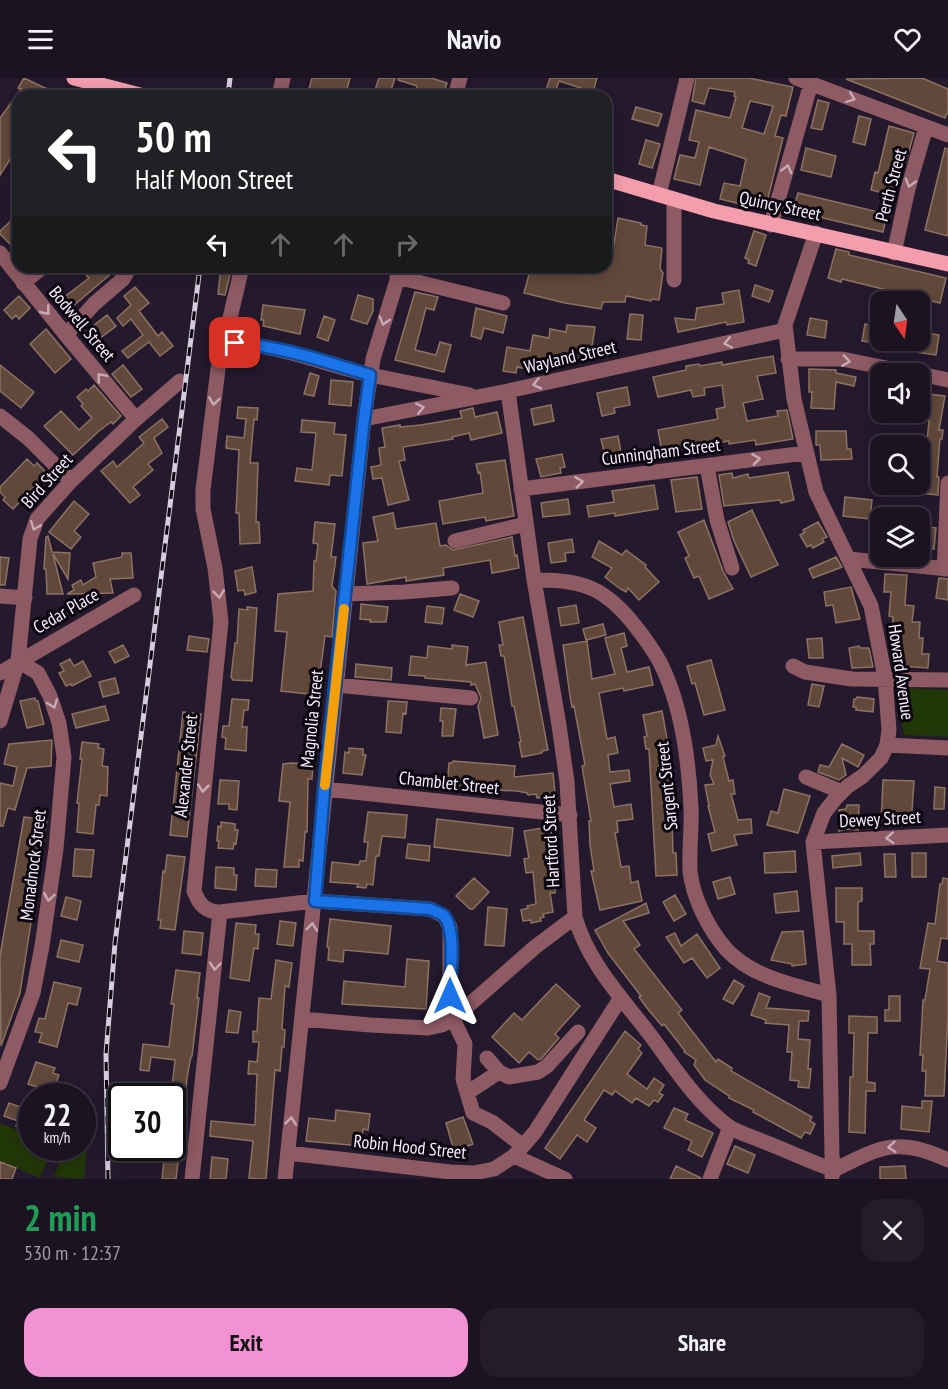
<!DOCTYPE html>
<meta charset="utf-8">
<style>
:root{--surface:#1b1322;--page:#241c2a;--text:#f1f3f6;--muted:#a09ea5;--line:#393240;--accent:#f391d5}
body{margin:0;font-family:"PT Sans Narrow",sans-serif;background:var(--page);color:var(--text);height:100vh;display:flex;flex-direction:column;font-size:22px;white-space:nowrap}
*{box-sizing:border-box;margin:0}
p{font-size:20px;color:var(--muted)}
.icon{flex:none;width:33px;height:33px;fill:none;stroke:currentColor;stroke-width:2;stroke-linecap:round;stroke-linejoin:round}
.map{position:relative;height:1101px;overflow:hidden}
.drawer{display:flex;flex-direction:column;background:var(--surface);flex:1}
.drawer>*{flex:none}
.top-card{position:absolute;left:12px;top:12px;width:600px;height:183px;border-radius:18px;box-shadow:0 3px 15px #0003,0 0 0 2px var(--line);background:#202124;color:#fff;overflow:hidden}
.needle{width:39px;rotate:167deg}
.buttons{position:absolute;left:870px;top:213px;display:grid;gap:12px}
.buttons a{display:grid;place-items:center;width:60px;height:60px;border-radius:12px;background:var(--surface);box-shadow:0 3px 15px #0003,0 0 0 2px var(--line);font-size:30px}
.speed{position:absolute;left:18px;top:1005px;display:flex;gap:12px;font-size:30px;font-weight:700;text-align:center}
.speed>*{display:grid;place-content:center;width:78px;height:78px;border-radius:50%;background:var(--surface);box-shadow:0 3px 15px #0003,0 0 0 2px var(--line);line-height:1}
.speed small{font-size:15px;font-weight:400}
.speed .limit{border:3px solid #111;border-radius:9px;background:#fff;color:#111}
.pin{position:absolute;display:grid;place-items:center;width:51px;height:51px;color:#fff;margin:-26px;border-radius:12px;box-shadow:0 3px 9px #0006}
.me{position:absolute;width:66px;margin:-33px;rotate:0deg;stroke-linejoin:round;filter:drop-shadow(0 0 4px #0008)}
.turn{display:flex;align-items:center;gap:21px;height:126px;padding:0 24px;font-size:27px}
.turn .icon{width:78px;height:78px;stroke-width:2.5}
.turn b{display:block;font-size:42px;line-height:51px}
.lanes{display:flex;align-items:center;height:57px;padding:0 24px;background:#0003;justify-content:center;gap:30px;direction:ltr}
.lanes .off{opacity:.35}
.round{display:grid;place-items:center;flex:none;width:63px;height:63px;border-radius:18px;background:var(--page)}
.head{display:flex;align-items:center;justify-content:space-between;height:102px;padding:0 24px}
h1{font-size:36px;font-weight:600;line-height:45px;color:#1e9e55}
.button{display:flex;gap:12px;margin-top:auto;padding:12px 24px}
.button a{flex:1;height:69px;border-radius:18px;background:var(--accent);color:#111;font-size:24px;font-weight:600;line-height:69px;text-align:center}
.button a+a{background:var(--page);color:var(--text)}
header{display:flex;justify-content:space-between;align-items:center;height:78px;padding:0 24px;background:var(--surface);font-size:27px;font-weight:600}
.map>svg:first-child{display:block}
.green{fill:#223708}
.building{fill:#61483a;stroke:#8d7263;stroke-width:1.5;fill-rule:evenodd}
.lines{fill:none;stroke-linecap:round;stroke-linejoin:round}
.minor{stroke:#8e5a64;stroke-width:15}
.major{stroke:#f39dad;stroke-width:15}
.rail-casing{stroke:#d4cddc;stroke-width:5}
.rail{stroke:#0b060f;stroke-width:3;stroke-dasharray:9;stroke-linecap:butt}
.oneway{stroke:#c7acb8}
.route-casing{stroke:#114b97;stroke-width:15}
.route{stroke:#1a73e8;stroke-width:10}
.slow{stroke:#f59e0b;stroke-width:10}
.labels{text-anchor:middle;stroke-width:6;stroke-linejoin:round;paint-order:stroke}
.street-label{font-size:18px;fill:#f6effd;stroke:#0b060f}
</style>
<header><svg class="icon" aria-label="menu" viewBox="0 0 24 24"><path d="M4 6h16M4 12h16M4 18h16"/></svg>Navio<svg class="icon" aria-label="heart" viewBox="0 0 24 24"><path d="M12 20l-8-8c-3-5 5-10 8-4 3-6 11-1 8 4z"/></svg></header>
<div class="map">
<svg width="948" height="1101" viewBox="0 0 948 1101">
<rect width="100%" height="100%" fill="#24192d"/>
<path class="green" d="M906 610 948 612V659L904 657 898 616Z
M83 1031 90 1034 84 1101 54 1099 65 1070H82Z
M0 1045 31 1058 32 1070H53L40 1100 0 1083Z"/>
<path class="building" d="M24 0 45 10 65 15V18H18V69L0 97V40L21 11 18 10Z
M312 0H350L345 18H307Z
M379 0H395L389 18H373Z
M398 0H431L447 5 443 18H414L417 8 398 2Z
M550 0H597L593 14 559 3 554 18H544Z
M696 0H749L793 9 786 38 781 37 775 58 783 60 765 132 720 121 724 105 740 108 746 81 709 69 700 107 674 101 680 77 695 80 699 64 689 62 696 32 730 40 736 19 734 18 735 14 709 10 704 26 692 23ZM750 23 773 28 764 56 742 50Z
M922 0 948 11V33L945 40 846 1Z
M818 22 829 25 822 52 811 50Z
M636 29 662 36 658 48 632 41Z
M859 38 871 41 865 67 853 64Z
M889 48 914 55 906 84 900 83 892 117 871 112 875 94 878 95Z
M646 62 660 66 652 90 639 86Z
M806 70 836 78 831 99 801 92Z
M945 70 948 71V158L925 152Z
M798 115 887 136 883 154 793 133Z
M618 140 641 145V147L647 148 645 167 662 170 660 191 663 195 659 222 652 221 651 223 626 218 625 224H603L601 231 565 225 524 215 531 189H606V164L614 166Z
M13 141 18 146V174L0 156V153Z
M754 153 766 157 756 188 748 185 749 182 745 180Z
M836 171 849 174V177L946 200 940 225 842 201 841 204 828 200Z
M78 189H119L66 234 58 224 89 200Z
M221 189H232L225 217 218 216Z
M755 207 773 213 769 224 752 218Z
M135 209 149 225 139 233 158 258 162 254 173 268 160 278 149 264 128 280 122 273 143 257 131 241 123 248 117 240 131 227 124 218Z
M739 212 744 244 727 247 726 244 678 254 675 240 695 242 697 230 724 226 722 215Z
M415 214 438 219 434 232 426 230 415 272 436 277 440 264 451 267 444 294 395 282Z
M358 217 373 221V233L367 246 351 241Z
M19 218 30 230 19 241 16 237 12 241 4 232Z
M263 227 305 232 300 256 263 248 264 242H261Z
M476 230 507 238 503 255 484 250 481 261 471 258Z
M630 236 643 237 641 262 627 261Z
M107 237 116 248 91 267 83 256Z
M324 238 335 242 328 263 317 259Z
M810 240 827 243 825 260 807 257Z
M865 246 877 249 874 262H920L922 254 939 257 936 277 873 268V263L870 262V264L862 263Z
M567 247 595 249 590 281 556 278 555 285 539 283 537 293 517 289 516 295 503 293 507 269 530 273 533 257 549 260 550 251 566 254Z
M46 251 71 281 55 295 30 266Z
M773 278 776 295 757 298 763 321 743 325 747 343 778 338 777 333 787 332 793 361 756 367 755 362 729 366V363L662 374 658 352 718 341 716 331 725 329 722 307 704 310 705 317 693 319 691 312 658 319 653 299 686 292V288L699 286 700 288 722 284V287Z
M0 287 34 314 21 330 0 313Z
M123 287 142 311 131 319 112 296Z
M809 291 836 292V295L856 299 854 308 836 304 834 331 811 330 812 314H809Z
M310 295 319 298 314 318 304 316Z
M331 302 353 304 351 328 329 326Z
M94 307 121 338 113 346 111 344 99 353 73 377 44 348 61 333 79 352 92 340 81 328 83 326 77 319 86 311 88 313Z
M627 309 630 327 614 330 615 335 602 338 597 315Z
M920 315 945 318 939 352H943L942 361H940L937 399H939L938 417 917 415 918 406H920V362L927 363 929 343H928L929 337 920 335Z
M551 327 554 343 534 347 531 331Z
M238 329 258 330 257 342 254 341 250 385H258L256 444H259L260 465 240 466 239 435H236L239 372 226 370 227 358 244 360 246 341 237 340Z
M473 330 475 339 497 334 502 355 471 362 469 355 452 359 453 361 403 369 405 382 399 383 409 422 388 427 382 400 373 401 371 389 381 387 379 370 385 369 382 350 400 347V349L421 347 462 340 460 333Z
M162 341 168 349 154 360 162 375 148 386 153 392 133 409 140 417 130 425 101 393 113 383 117 389 144 365 139 359Z
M302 342 335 345 334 356 346 357 342 398 330 397 329 407 295 403 297 390 312 392 316 355 301 354Z
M816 353H846L847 371H851L852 381 821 382 820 367H816Z
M618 358 622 380 606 383 601 361Z
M562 376 565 389 560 390 561 395 541 399 536 381Z
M27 381 34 388 37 385 47 395 13 431 3 422 5 419 0 414V409Z
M505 382 514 438 486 443 485 439 443 446 439 423 483 415 480 394 478 395 476 386Z
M788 394 794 422 781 425 780 422 724 428 719 397 732 395 733 400 748 396 749 400Z
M697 399 702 431 676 434 671 402Z
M654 407 658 431 615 438V435L589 439 587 428 614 424 612 413Z
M845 419 872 422 870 441 843 438Z
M568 421 570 436 543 439 541 425Z
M74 423 89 436 74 453 81 459 71 471 49 454Z
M752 432 778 487 751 499 734 463 728 444Z
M393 435 396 451 436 445 440 468 446 467 453 472 512 459 515 478 517 477 519 490 492 495 490 482 443 490 444 497 406 503V499L367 506 363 465 378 463 373 439Z
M704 442 723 493 733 511 709 521 699 498 694 500 685 480 689 478 678 454Z
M315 444 335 446 331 479H336L332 508 336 513 332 559 325 558 317 617 281 613 287 554 275 553 278 516 313 513 314 483H316L318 466 313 465Z
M818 444 827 459 822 461 824 464 813 470 811 467 807 469 800 457 805 454 803 452Z
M920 448 936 450 934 471 920 470Z
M48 458 52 474 70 475 68 501 53 476 63 516H47L46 491H44L46 459Z
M572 461 574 474 565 475 566 483 551 485 548 465Z
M599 463 622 477 626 472 646 487 645 489 659 504 639 522 628 510 626 514 619 510 605 499 612 490 592 479Z
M122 475H131L133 500 110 501 113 515 67 516 74 512 72 507 81 502 83 507 96 499 93 485 122 479Z
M0 479 9 480 5 507H0Z
M836 479 842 489 813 500 809 491Z
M252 489 256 514 245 517 244 512 238 513 235 493Z
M885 496 907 497 905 527 914 528 912 544H920L919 560H923L922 576H929L928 590 901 588 893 592 897 573H895V557H892L893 539 889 538 891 514H884Z
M939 500 948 501V522L936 520Z
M851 509 860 541 836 545 833 527 826 528 824 514Z
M460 516 479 523 473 539 454 532Z
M361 526 388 529 386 544H370L371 542 360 541Z
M576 527 579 545 561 548 558 530Z
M427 528 444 530 442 546 425 544Z
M247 529 257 530 252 603 233 602 231 599 235 565H237L239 531 248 532Z
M523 539 548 672 542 673V675L522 679 519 664H521L514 628H512L504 578H501L499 567H503L499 544Z
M603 546 606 557 586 562 583 551Z
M624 555 627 568 621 570 627 594 649 589 653 607 624 613 623 610 599 615 607 661 615 659 618 675 608 677 610 694 629 692 630 703 610 706 614 729 631 726 633 741 617 743 618 754 615 755 621 789 629 788 631 805 638 803 642 823 600 832 591 793H594L590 767 589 743H591L582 688 585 687 574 628 572 629 570 618 563 567 587 563 592 601 615 596 605 560Z
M189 558 209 561 207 574 187 572Z
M822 560 823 580H809L807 561Z
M123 567 129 578 115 585 109 574Z
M452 567 468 569 466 587 486 584 498 657 484 660 478 628 481 620 475 606 471 607V604L425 600V598L409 597 411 578 427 580 428 568 452 571Z
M859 568 860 570H869L873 589 852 590 849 570Z
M70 581 74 588 83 583 91 598 72 608 71 606 66 608 59 595 64 593 60 586Z
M711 582 725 632 704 637 695 605 692 606 687 588Z
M356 586 392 590 391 602 355 599Z
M115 600 119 615 103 619 99 604Z
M812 606 824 608 819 629 808 627Z
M857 619 874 621 873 634 856 632V629H853L854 621H856Z
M35 620 36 623H38L44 646 27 650 20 623Z
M232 621 249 622 248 632H244L242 649H247L246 673 225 671 226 660 222 659 223 648H229Z
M388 623 407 624 406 636 403 635 401 655 386 654Z
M105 628 109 642 76 650 72 636Z
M441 630 456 631 453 658H442L443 643H440Z
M662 633 670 677 673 775H676L677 797 656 798 649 671H646L644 659 647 658 643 637Z
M183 634 201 636 187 759 170 757Z
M718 658 725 678 723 679 729 703 733 702 735 716H731L738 742 751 741 752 755 734 757 737 767 712 773 708 756 715 754 708 728H709L705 707 714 706 710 697 713 682 706 683 703 670 716 667Z
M52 662 51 688 27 690 15 732 8 730 3 748H0V705L13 708 17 689 4 686 9 666Z
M82 664 99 666 98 670 104 671 102 688 108 689 107 718 100 717 99 727H96L93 756 77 754 79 725H77L82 681H80Z
M842 666 864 677 858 689 842 680 846 697 839 702 818 694 820 687 829 689Z
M349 670 363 671V677H366L362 697 343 695 345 674 349 675Z
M453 683 515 688 514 699 553 695 555 715 547 716V719L537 720 536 716 528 717 527 715 517 713 447 710 449 685H452Z
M292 685 313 686 312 701H308L307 754H305L303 783 299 782V789H284L290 724 279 723 283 686Z
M220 702 239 703 237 732 229 731V726H218Z
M883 702 914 703 911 747 881 745Z
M935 709 945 710 944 731H934Z
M784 711 810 718 798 755 767 747 771 733 778 735Z
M847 727H859L858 752 846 751 839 753V732L846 731Z
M368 734 407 737 405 760 382 758 379 778H376L373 807 367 806 366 810 357 809 358 806 330 804 332 784 359 787 360 783H366L368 764H364Z
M24 739 47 742 20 915 1 968 0 878Z
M437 741 513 750 510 778 434 769Z
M221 744 235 746V752H238L236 766 234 765 233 771 218 770 219 763H217L218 748 221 749Z
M542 750 543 753 551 752 556 794 554 795 555 815H550L553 834 543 836 544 839 540 840 541 843 531 845V842L523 843 521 832 528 830 527 828 536 826 533 794 526 795 524 781 529 780 524 753Z
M408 766 430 768 429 783 406 780Z
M75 771 94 772 91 799 73 798Z
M795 773 796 794 765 795 764 775Z
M860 775 861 787 833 790 832 778Z
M912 775H926V799H912Z
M884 776H895L896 799H885Z
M167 777 185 779 175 852 160 850 161 842H158L163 793 165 794Z
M216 789 234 790V797H237L236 812 215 810Z
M256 791 277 792 276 809 255 808Z
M730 799 735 816 718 821 713 804Z
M474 800 489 814 473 831H470L456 818Z
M943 800 948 801V861L941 860 937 883 948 885V936L944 1018H925L926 993H922L923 977H920L923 922H925L930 891 920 890 928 845 935 846 940 806H942Z
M836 810H862V823L858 824V853H874V866H870L871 887H852V866H844V844H836Z
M797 813 799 833 776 835 774 816Z
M675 817 686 836 674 843 663 824Z
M66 819 81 823 77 842 61 838Z
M646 825 649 835 623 843 640 867 634 871 682 932 678 935 716 984 718 981 732 990 731 993 812 1039 810 1043 815 1046 810 1056 805 1054 801 1060 753 1034 754 1032 729 1020V1018L705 1002 694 987 696 982 684 974 685 973 664 946 662 948 647 930 639 919 641 918 608 875 595 852Z
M488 829 507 831 504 868 485 867Z
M330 841 391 848 388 876 344 872 343 884 328 882 329 869H327Z
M280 843 296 845 293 868 277 866Z
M236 845 256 847 255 856H259L258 871 254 870 249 903 230 900Z
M184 853 203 855 201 877 182 875Z
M803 853 806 886 792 888V886L771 882 782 854Z
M675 855 681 868 697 856 720 890 707 900 692 880 684 885 666 859Z
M61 862 83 867 79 884 57 879Z
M407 881 429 883 426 931 342 926 344 903 405 909Z
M276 882 292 885 289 909 285 908 282 951 285 952 284 969H282L280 993 275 992 266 1101H259L249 1100 253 1063 210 1058 211 1043 255 1047 257 996H248L249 983 257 984 259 964H253V953L257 954 259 920 271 921Z
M176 892 200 895 197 920H199L192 978H191L187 1000 179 1084 172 1083V1018H171L175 982 151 979 149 993 140 992 143 966 169 969 174 926H171Z
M734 902 744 908 733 926 723 921Z
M54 904 81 910 77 927 68 925 57 969 39 964 42 955 35 954 39 940 45 941Z
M556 906 580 928 555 956 559 960 541 981 538 982 529 974 519 985 492 959 514 935 522 942Z
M759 915 770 919 766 930 809 933 808 943H799L798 961 810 962 808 991H811L809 1010 798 1009 799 1003 790 1002 792 974H787L789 947 765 945 766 942 751 937Z
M889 918H900V943H885V932H889Z
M229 932 241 934 238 955 226 954Z
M849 938 877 939V955H868L867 1004 875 1005V1013H866L865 1055 849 1054 850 999H853L854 955H849Z
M625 953 641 967 638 971 642 975 627 996 647 1011 654 1000 664 1007 659 1015 663 1017 658 1024 654 1022 649 1028 636 1020 632 1025 615 1013 612 1017 604 1012 584 1042 596 1050 587 1064 577 1057 560 1081 545 1070Z
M36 984 55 990 53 995 59 997 55 1008 48 1005 46 1012 28 1006Z
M922 1023H932L929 1054 901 1051 902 1028 922 1030Z
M9 1025 32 1033V1053L16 1048 18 1043 4 1038Z
M674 1030 688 1036 685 1042 713 1055 702 1079 688 1072 692 1063 664 1050Z
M336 1032 370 1036 368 1052 363 1051 361 1068 306 1063 309 1040 335 1043Z
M463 1039 473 1066 454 1073 446 1045Z
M735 1068 755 1077 748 1095 727 1086Z
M212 1079 228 1081 226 1101H210Z
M164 1082 178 1084 176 1101H162Z
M0 1084 16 1090 12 1101H0Z
M676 1088 701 1100 700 1101H670Z
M905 1088 906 1101H880V1089Z"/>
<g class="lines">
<path class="minor" d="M796 0 948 57
M279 18 283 0
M455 18 460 0
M659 117 687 0
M771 147 811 5
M816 155 785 247 794 321 816 414 871 528 885 600 889 652 887 667 881 680 863 698 848 708 835 721 824 735 813 764 829 917 832 1078 834 1092 832 1098
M0 175 66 257 136 341
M894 175 908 111 926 49
M397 199 503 225
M674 202V121
M23 205 43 189
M66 257 94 226 123 201 130 189
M224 265C276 265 322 286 371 297 404 304 437 310 470 317
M788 281H842L916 296
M920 296 948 302
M508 313 534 502 559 647 567 704 575 839C588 885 622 920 651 958 674 989 696 1024 728 1048 738 1055 751 1058 762 1063 786 1072 810 1084 834 1092 882 1068 897 1059 948 1082
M0 338 28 360 71 403
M364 341 508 313 785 252
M707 388 717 442 732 490
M521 411 806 375
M455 463 526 446
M849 481 948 491
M944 491 948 405
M534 502C582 501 606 510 636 549 647 563 658 578 665 595 682 634 689 687 691 729 692 750 689 772 690 793 693 820 708 850 726 871 751 899 794 907 829 917
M346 516 404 514 452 510
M0 518 25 520
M793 588 805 594 852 601 948 602
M0 595 134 517
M336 607 471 620
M0 643 18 583 30 461 37 441 71 403 136 341 180 303
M887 667 948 670
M806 699 842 714
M325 711 570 737
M813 764 948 757
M220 834 315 823 430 831 444 838 450 849V918L453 941 465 966 463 1001 473 1035 492 1044 523 1068
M302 941 370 947 428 950 442 947 453 941 535 869 575 839
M487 980 499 994
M0 1005 33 915 42 868 56 771 64 679 59 645 50 618 38 595 18 583
M467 1015 499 994 509 999 538 994 547 988 578 954
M288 1075 450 1094 474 1095 494 1091 514 1078 535 1054 620 921
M514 1078 565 1101
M192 1101 220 834C205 834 199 826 194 813L221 543 215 490 203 431V412L218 291 242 189
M285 1101 364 341 373 281 401 189
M710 1101 730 1049"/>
<path class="major" d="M74 0 144 18
M606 101 714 133 948 186"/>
<defs>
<path id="rail" d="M228 18 230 0
M108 1101 106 976 115 865 200 189"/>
</defs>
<use href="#rail" class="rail-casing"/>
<use href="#rail" class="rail"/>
</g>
<defs><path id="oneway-chevron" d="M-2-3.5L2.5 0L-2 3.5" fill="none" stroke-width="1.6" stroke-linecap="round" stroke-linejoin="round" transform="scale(1.5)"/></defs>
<g class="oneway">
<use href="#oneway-chevron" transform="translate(851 20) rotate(21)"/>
<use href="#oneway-chevron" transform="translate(787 91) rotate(-75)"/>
<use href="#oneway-chevron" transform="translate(910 105) rotate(106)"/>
<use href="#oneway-chevron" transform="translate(46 233) rotate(51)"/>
<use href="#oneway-chevron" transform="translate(384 243) rotate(107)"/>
<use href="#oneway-chevron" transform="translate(728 265) rotate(168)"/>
<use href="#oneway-chevron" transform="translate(846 283) rotate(8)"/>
<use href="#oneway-chevron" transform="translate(101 299) rotate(-130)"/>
<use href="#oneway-chevron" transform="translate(537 306) rotate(167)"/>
<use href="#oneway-chevron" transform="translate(214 323) rotate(98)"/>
<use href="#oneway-chevron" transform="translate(420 330) rotate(-11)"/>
<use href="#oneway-chevron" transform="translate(756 381) rotate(-7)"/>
<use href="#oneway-chevron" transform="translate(579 404) rotate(-7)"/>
<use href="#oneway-chevron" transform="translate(35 448) rotate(112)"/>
<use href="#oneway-chevron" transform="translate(219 516) rotate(83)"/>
<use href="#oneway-chevron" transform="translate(53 626) rotate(70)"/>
<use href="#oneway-chevron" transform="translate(203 710) rotate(96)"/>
<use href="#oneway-chevron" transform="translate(890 760) rotate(176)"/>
<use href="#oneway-chevron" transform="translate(49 819) rotate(98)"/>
<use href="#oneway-chevron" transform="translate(312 849) rotate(-83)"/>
<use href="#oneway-chevron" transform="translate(215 888) rotate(95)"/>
<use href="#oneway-chevron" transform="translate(291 1043) rotate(-84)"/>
<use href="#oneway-chevron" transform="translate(892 1069) rotate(175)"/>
</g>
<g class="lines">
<defs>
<path id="route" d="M235 265C281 268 326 284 370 297L363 349 324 711 315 823 430 831C434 833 440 835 443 837 457 849 450 900 450 918"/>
</defs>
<use href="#route" class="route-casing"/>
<use href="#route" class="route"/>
<path class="slow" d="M325 707 344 531"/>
</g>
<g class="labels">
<g class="street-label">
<text transform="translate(891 107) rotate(-75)" y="6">Perth Street</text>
<text transform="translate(780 128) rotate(12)" y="6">Quincy Street</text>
<text transform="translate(82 246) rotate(50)" y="6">Bodwell Street</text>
<text transform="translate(570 279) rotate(-13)" y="6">Wayland Street</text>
<text transform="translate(661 374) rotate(-7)" y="6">Cunningham Street</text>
<text transform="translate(47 403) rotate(-48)" y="6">Bird Street</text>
<text transform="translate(66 533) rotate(-30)" y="6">Cedar Place</text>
<text transform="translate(901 594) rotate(82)" y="6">Howard Avenue</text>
<text transform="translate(312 641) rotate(-84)" y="6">Magnolia Street</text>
<text transform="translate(186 688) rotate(-84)" y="6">Alexander Street</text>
<text transform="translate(449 705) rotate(6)" y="6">Chamblet Street</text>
<text transform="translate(667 708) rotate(-96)" y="6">Sargent Street</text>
<text transform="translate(880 741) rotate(-3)" y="6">Dewey Street</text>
<text transform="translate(551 763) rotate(-93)" y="6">Hartford Street</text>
<text transform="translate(33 787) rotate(-83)" y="6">Monadnock Street</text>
<text transform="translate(410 1069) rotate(6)" y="6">Robin Hood Street</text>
</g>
</g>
</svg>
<div class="buttons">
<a><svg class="needle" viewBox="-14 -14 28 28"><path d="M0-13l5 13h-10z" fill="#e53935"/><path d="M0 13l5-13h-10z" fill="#a09ea5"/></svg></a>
<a><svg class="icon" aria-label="sound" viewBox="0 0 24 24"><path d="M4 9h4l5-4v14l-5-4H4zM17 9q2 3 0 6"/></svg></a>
<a><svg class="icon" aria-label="search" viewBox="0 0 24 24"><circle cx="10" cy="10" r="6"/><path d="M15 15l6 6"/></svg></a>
<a><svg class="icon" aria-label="layers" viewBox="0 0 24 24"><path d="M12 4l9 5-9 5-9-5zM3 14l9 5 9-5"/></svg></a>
</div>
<div class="speed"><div>22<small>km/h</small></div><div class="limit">30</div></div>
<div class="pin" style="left:235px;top:265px;background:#d93025"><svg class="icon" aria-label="arrive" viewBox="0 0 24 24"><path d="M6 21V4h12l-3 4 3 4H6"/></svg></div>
<svg class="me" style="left:450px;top:918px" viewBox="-20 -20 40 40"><path d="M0-17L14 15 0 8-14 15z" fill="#1a73e8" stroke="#fff" stroke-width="4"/></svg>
<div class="top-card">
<div class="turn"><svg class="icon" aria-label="left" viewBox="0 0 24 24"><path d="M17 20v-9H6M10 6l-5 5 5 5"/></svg><div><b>50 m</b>Half Moon Street</div></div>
<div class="lanes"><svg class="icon" aria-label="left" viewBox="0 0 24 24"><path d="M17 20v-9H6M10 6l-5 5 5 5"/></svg><svg class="icon off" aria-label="ahead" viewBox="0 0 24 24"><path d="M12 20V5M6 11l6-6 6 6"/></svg><svg class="icon off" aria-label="ahead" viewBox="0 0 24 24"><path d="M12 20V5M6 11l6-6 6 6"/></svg><svg class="icon off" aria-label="right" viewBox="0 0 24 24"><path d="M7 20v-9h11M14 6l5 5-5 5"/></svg></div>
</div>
</div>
<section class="drawer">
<div class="head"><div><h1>2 min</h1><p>530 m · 12:37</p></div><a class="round"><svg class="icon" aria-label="close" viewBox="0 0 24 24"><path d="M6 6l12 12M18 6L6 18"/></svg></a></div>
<div class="button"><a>Exit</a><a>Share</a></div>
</section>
